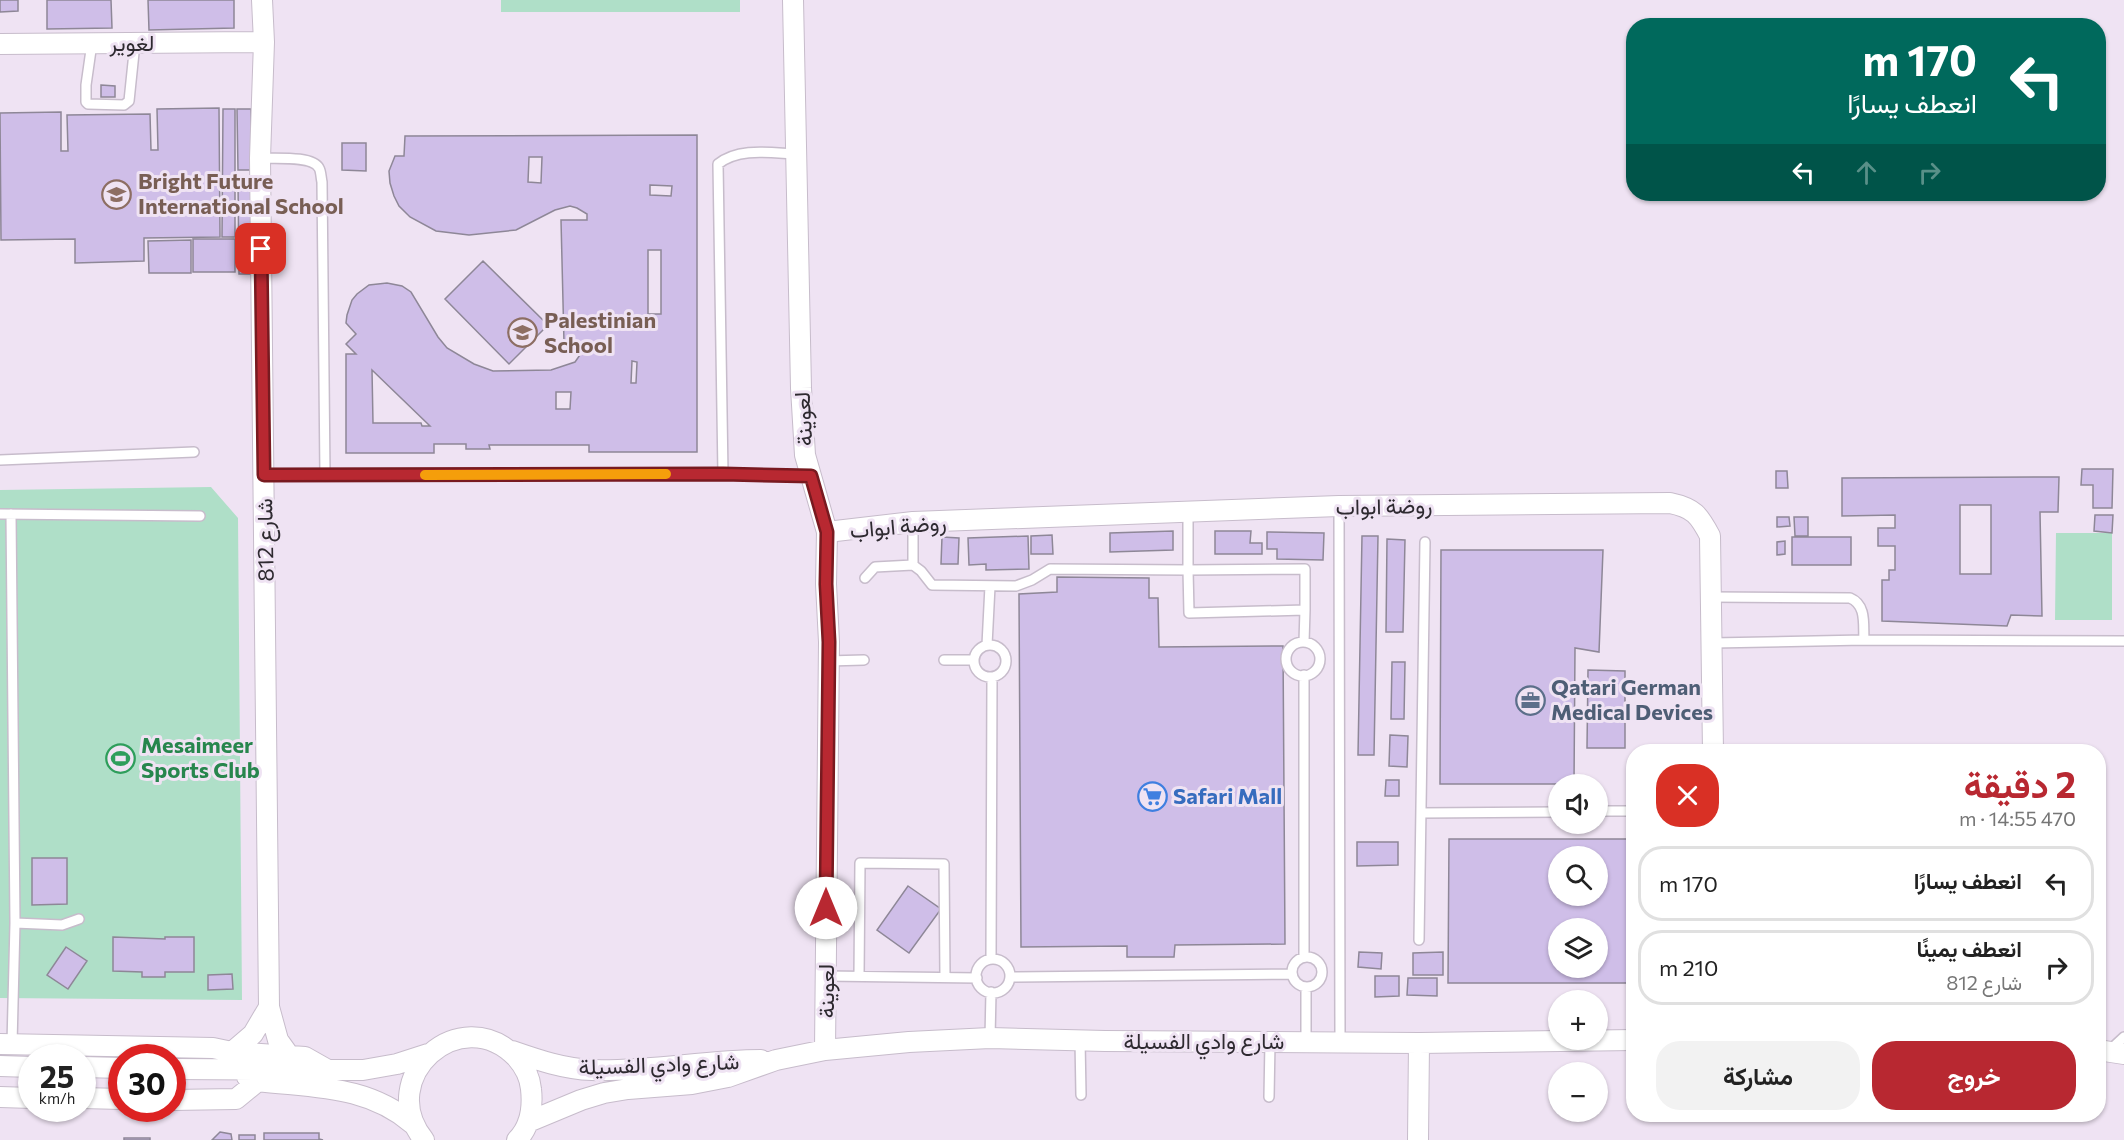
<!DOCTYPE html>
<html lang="ar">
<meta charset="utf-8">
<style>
:root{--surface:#fff;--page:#f2f2f2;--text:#222;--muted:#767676;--line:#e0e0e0;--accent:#b82831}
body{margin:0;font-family:Commissioner,Vazirmatn,sans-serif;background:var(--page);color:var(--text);direction:rtl;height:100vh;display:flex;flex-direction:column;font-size:22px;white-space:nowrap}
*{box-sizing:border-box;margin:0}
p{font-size:20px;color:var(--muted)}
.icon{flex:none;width:33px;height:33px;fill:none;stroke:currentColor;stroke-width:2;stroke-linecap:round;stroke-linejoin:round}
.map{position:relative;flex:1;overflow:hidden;direction:ltr}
.side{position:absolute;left:1626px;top:744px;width:480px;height:378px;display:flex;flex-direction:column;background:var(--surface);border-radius:24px;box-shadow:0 2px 4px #0004;direction:rtl}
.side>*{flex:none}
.guide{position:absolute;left:1626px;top:18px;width:480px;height:183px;border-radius:24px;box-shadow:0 2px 4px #0004;direction:rtl;background:#00695c;color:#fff;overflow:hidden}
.tools{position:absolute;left:1548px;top:774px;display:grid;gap:12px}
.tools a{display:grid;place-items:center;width:60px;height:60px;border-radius:50%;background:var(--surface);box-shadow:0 2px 4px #0004;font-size:30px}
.speed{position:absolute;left:18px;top:1044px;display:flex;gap:12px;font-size:30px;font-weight:700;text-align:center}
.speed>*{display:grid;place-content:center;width:78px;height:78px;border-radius:50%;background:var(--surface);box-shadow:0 2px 4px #0004;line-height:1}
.speed small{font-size:15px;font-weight:400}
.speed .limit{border:9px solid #d22;background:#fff;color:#111}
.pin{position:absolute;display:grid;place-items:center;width:51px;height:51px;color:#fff;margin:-26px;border-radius:12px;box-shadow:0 3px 9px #0006}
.me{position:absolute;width:66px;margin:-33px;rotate:0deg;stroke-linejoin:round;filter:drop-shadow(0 0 4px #0008)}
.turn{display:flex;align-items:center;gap:21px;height:126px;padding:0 30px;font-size:27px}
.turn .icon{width:78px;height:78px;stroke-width:2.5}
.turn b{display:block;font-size:42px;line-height:51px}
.lanes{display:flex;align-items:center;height:57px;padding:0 30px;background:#0003;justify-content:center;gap:30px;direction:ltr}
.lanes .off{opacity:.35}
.round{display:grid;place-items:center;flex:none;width:63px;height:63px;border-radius:24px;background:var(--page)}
.summary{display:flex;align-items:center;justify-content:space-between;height:102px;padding:0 30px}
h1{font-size:36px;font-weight:700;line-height:45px;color:var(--accent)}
.button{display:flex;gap:12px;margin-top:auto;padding:12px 30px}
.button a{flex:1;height:69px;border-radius:24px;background:var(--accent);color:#fff;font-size:24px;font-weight:700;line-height:69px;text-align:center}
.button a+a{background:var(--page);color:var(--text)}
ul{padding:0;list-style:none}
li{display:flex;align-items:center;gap:18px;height:75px;margin:0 12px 9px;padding:0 18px;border:3px solid var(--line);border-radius:24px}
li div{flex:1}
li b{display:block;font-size:22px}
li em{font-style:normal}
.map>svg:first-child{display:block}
.green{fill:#afdfc8}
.building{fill:#cfbee8;stroke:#8e8797;stroke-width:1.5;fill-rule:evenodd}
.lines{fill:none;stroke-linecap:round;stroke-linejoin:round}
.service-casing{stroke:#c7bccb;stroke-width:12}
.minor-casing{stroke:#c7bccb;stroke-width:22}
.service{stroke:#fff;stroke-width:9}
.minor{stroke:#fff;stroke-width:20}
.route-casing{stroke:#781a20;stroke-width:15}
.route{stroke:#b82831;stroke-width:10}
.slow{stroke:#f59e0b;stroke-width:10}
.labels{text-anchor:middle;stroke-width:6;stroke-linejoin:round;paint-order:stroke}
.street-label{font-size:22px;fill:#2e2a30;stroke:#efe3f3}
.education-label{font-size:22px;font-weight:bold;fill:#785e54;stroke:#efe3f3;text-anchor:start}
.service-label{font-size:22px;font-weight:bold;fill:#4e5e75;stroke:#efe3f3;text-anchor:start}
.leisure-label{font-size:22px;font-weight:bold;fill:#27864d;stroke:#efe3f3;text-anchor:start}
.shop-label{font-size:22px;font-weight:bold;fill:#366cbe;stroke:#efe3f3;text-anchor:start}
</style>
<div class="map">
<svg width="2124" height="1140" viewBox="0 0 2124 1140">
<rect width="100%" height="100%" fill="#efe3f3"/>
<path class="green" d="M501 0H740V12H501Z
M211 487 238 518 242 1000 0 998V490Z
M2056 533H2112V620H2055Z"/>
<path class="building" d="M0 0H18V11L0 12Z
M47 0H111L112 28 47 29Z
M148 0H234V28L149 30Z
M101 85 115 86V97H101Z
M219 108 220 237 144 238V261L75 263V239L1 240 0 113 61 112V151H68L67 115 150 114 151 150H158L157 109Z
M223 109H235V237H222Z
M237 109H251L252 170H238Z
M697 135V452H589V445H489L490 449H466V444H434V453H346V354H356L346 344 356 334 346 323 347 315 352 300 357 294 369 285 387 283 402 286 411 292 438 337 447 348 474 364 493 371 551 370 575 362 587 345 564 343 561 220H587V214L577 208 570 206 555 210 516 230 469 235 436 231 410 217 399 206 394 196 390 183 389 171 395 156H404L405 136ZM529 157H542L541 183 528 182ZM650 185 672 186 671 196 650 195ZM648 250H661V314H648ZM632 361 637 362 636 383H631ZM372 370 430 426H422L421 423H373ZM556 392H571L570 409H556Z
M342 143H366V171L342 170Z
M251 181 252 274H239L238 182Z
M193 239H235V272H193Z
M191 240V273H149L148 241Z
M483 261 548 325 509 364 445 299Z
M2082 469H2113L2112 508H2093V485H2081Z
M1776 471H1787L1788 488H1776Z
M2059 477 2058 512H2040L2042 616 2011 615 2007 626 1882 621V580H1889V570H1895V546H1878V528H1895V515L1842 516V478ZM1960 505H1991V574H1960Z
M2095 515H2113L2112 533 2094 531Z
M1777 517H1789L1790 526 1777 527Z
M1794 517H1808V536H1795Z
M1173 531V550L1110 552V533Z
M1215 531H1251L1250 543H1262V554H1215Z
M1267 532 1324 533 1323 560 1277 559V549H1267Z
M1052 535 1053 554H1031V536Z
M1028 536 1029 569 986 570V564L969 565 968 538Z
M1362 536H1378L1374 755H1358Z
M942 537 959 538 958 564H941Z
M1792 537H1851V565H1792Z
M1387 539 1405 540 1403 632H1386Z
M1785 541V554L1777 555V542Z
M1441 550H1603L1599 652 1575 648 1574 784H1440Z
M1057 577 1149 578V598H1158L1159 647 1283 646 1285 944 1175 945 1174 957H1127V946L1021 947 1019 594 1057 592Z
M1392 662H1405L1404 719H1391Z
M1588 670 1625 671V748H1587Z
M1390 735 1408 736 1407 767 1389 766Z
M1386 780H1399V796H1385Z
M1449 839H1634V983H1448ZM1558 856H1598V896H1558ZM1558 928H1598V968H1558Z
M1357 842H1398V865L1357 866Z
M32 858H67V904L32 905Z
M908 886 941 909 909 953 877 930Z
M113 937 165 939V937H194V972H165V977H142V972L113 971Z
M66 947 87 961 68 989 47 975Z
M1359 952 1382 953 1381 969 1358 967Z
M1443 952V975H1413V953Z
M232 974 233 989 208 990V975Z
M1375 976H1399V996L1375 997Z
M1408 978H1437V996L1407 995Z
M220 1132 231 1134 232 1140H212Z
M264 1133H319V1139L323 1140H264Z
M239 1135H255V1140H239Z
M124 1138H150V1140H124Z"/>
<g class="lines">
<defs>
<path id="service" d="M92 43 86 85V102L88 104 124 105 129 101 135 43
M260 158C273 159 312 155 319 168 321 171 321 178 322 182L325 475
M0 460 194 452
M723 474 718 164C739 147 771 153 796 154
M264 475 723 474 811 476
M1339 506 1340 1041
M1188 512V570L1305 569V610
M0 514 200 516
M11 514 15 923 12 1044
M913 522V565L921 571 932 585 1016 586 1032 580 1050 569 1188 570 1189 613 1305 610 1304 642
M865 578 875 567 913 565
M1711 597 1850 598C1867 605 1863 625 1864 640
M1286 659a17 17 0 1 1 34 0a17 17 0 1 1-34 0Z
M1713 643 1864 640 2124 641
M974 661a16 16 0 1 1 32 0a16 16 0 1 1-32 0Z
M987 645 990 586
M944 660H973
M828 661 864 660
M1598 811H1634
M1421 813 1558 812
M15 923 62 925 79 919
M1419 940 1425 542
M1304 957V675
M1292 972a15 15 0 1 1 30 0a15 15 0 1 1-30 0Z
M991 959 992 678
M976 976a17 17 0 1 1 34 0a17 17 0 1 1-34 0Z
M826 976 977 978
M859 976 860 863 944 864 945 977
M1010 977 1292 974
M990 1038 991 992
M1080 1040 1081 1095
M1306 1041V987
M2110 1050 2124 1037
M1269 1097 1270 1042"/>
<path id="minor" d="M262 0 264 42 260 158 269 1007 278 1040 288 1054
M793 0 801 388 805 455 827 532 826 584 829 642 825 1050
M0 44 264 42
M827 532 913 522 1339 506 1670 503C1694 508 1699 515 1710 536L1713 752
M0 1044 213 1048 232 1052 305 1057 328 1070
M2098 1050 2124 1054
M512 1051C538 1060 564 1069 592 1070 648 1072 705 1060 761 1060
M232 1052 253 1034 269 1007
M0 1066 32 1067
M82 1067 122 1068
M172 1069 363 1070 397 1064 428 1054
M247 1077 258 1081C315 1088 367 1085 413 1124
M0 1097 32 1098
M82 1098 122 1099
M172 1100 236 1099 258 1081
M528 1122 581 1100 604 1093 628 1089 692 1084 728 1077 776 1060 825 1050 909 1042 990 1038 1105 1041 1419 1043 1634 1040
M424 1140C374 1078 460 1000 516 1057 524 1066 530 1077 531 1089 533 1107 530 1127 517 1140
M1418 1140 1419 1043"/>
</defs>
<use href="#service" class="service-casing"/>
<use href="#minor" class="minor-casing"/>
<use href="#service" class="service"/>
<use href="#minor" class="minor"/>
</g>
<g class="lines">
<defs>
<path id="route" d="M261 249 264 475 723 474 811 476 827 532 826 584 829 642 826 908"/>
</defs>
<use href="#route" class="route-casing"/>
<use href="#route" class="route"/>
<path class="slow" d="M425 475 666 474"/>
</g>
<defs>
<symbol id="school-ring" viewBox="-11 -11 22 22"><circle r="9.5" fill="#efe3f3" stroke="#8d6e63" stroke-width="1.5"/><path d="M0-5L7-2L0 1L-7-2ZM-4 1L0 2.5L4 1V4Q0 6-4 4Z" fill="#8d6e63"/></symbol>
<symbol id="office-ring" viewBox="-11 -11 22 22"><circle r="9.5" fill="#efe3f3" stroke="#5c6f8a" stroke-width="1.5"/><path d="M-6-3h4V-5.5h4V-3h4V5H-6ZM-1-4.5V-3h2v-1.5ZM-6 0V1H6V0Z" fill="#5c6f8a"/></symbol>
<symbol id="stadium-ring" viewBox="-11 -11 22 22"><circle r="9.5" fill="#efe3f3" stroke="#2e9e5b" stroke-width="1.5"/><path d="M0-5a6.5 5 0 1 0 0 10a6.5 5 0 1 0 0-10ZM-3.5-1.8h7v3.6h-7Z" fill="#2e9e5b"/></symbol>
<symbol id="supermarket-ring" viewBox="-11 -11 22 22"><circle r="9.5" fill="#efe3f3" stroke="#3f7fe0" stroke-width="1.5"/><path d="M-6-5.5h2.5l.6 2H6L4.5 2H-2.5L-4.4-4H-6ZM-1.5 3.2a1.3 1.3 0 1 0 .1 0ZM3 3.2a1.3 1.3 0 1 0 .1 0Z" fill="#3f7fe0"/></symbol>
</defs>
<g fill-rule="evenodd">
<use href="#school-ring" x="100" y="178" width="33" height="33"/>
<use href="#school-ring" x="506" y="316" width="33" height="33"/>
<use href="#office-ring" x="1514" y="684" width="33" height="33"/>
<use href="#stadium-ring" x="104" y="742" width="33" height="33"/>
<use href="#supermarket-ring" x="1136" y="780" width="33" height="33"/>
</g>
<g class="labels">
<g class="street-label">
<text x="132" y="51">لغوير</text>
<text transform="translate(803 419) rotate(-93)" y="8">لعوينة</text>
<text transform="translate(1384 506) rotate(-1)" y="8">روضة ابواب</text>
<text transform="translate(898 526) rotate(-5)" y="8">روضة ابواب</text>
<text transform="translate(265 540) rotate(-91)" y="8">شارع 812</text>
<text transform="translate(826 991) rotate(-90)" y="8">لعوينة</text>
<text x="1204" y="1049">شارع وادي الفسيلة</text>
<text transform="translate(659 1064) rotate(-2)" y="8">شارع وادي الفسيلة</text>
</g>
<g class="education-label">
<text x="138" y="189">Bright Future<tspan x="138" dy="25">International School</tspan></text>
<text x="544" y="328">Palestinian<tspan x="544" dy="25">School</tspan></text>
</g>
<g class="service-label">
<text x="1551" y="695">Qatari German<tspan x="1551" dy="25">Medical Devices</tspan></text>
</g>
<g class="leisure-label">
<text x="141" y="753">Mesaimeer<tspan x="141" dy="25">Sports Club</tspan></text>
</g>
<g class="shop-label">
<text x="1173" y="804">Safari Mall</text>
</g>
</g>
</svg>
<div class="tools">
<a><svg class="icon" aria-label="sound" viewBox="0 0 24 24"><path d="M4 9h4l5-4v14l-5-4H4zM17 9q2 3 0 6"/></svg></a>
<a><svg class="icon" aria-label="search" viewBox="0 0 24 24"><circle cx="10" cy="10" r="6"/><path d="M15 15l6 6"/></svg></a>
<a><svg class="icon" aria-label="layers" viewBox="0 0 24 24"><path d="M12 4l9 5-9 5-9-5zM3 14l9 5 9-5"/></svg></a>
<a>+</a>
<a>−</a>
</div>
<div class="speed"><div>25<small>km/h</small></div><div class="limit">30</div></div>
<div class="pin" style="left:261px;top:249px;background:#d93025"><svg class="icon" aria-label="arrive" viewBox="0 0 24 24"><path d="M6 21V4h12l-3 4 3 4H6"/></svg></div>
<svg class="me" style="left:826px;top:908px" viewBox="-20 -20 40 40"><circle r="19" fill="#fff"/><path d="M0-13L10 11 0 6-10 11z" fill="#b82831"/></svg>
<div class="guide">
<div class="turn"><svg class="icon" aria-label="left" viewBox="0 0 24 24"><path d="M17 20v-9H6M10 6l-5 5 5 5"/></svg><div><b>170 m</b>انعطف يسارًا</div></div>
<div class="lanes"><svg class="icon" aria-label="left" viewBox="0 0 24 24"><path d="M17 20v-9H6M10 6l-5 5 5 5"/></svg><svg class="icon off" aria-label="ahead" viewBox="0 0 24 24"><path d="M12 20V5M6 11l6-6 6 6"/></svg><svg class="icon off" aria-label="right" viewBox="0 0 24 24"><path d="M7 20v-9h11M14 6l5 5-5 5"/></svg></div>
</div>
<section class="side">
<div class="summary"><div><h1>2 دقيقة</h1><p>470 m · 14:55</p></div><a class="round" style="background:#d93025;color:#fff"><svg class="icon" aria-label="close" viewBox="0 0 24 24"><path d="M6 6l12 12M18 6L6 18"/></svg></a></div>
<ul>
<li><svg class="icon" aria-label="left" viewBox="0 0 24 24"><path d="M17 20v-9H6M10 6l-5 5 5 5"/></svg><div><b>انعطف يسارًا</b></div><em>170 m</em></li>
<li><svg class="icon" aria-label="right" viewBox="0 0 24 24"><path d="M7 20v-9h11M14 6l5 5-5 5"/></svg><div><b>انعطف يمينًا</b><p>شارع 812</p></div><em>210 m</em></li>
</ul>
<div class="button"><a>خروج</a><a>مشاركة</a></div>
</section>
</div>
